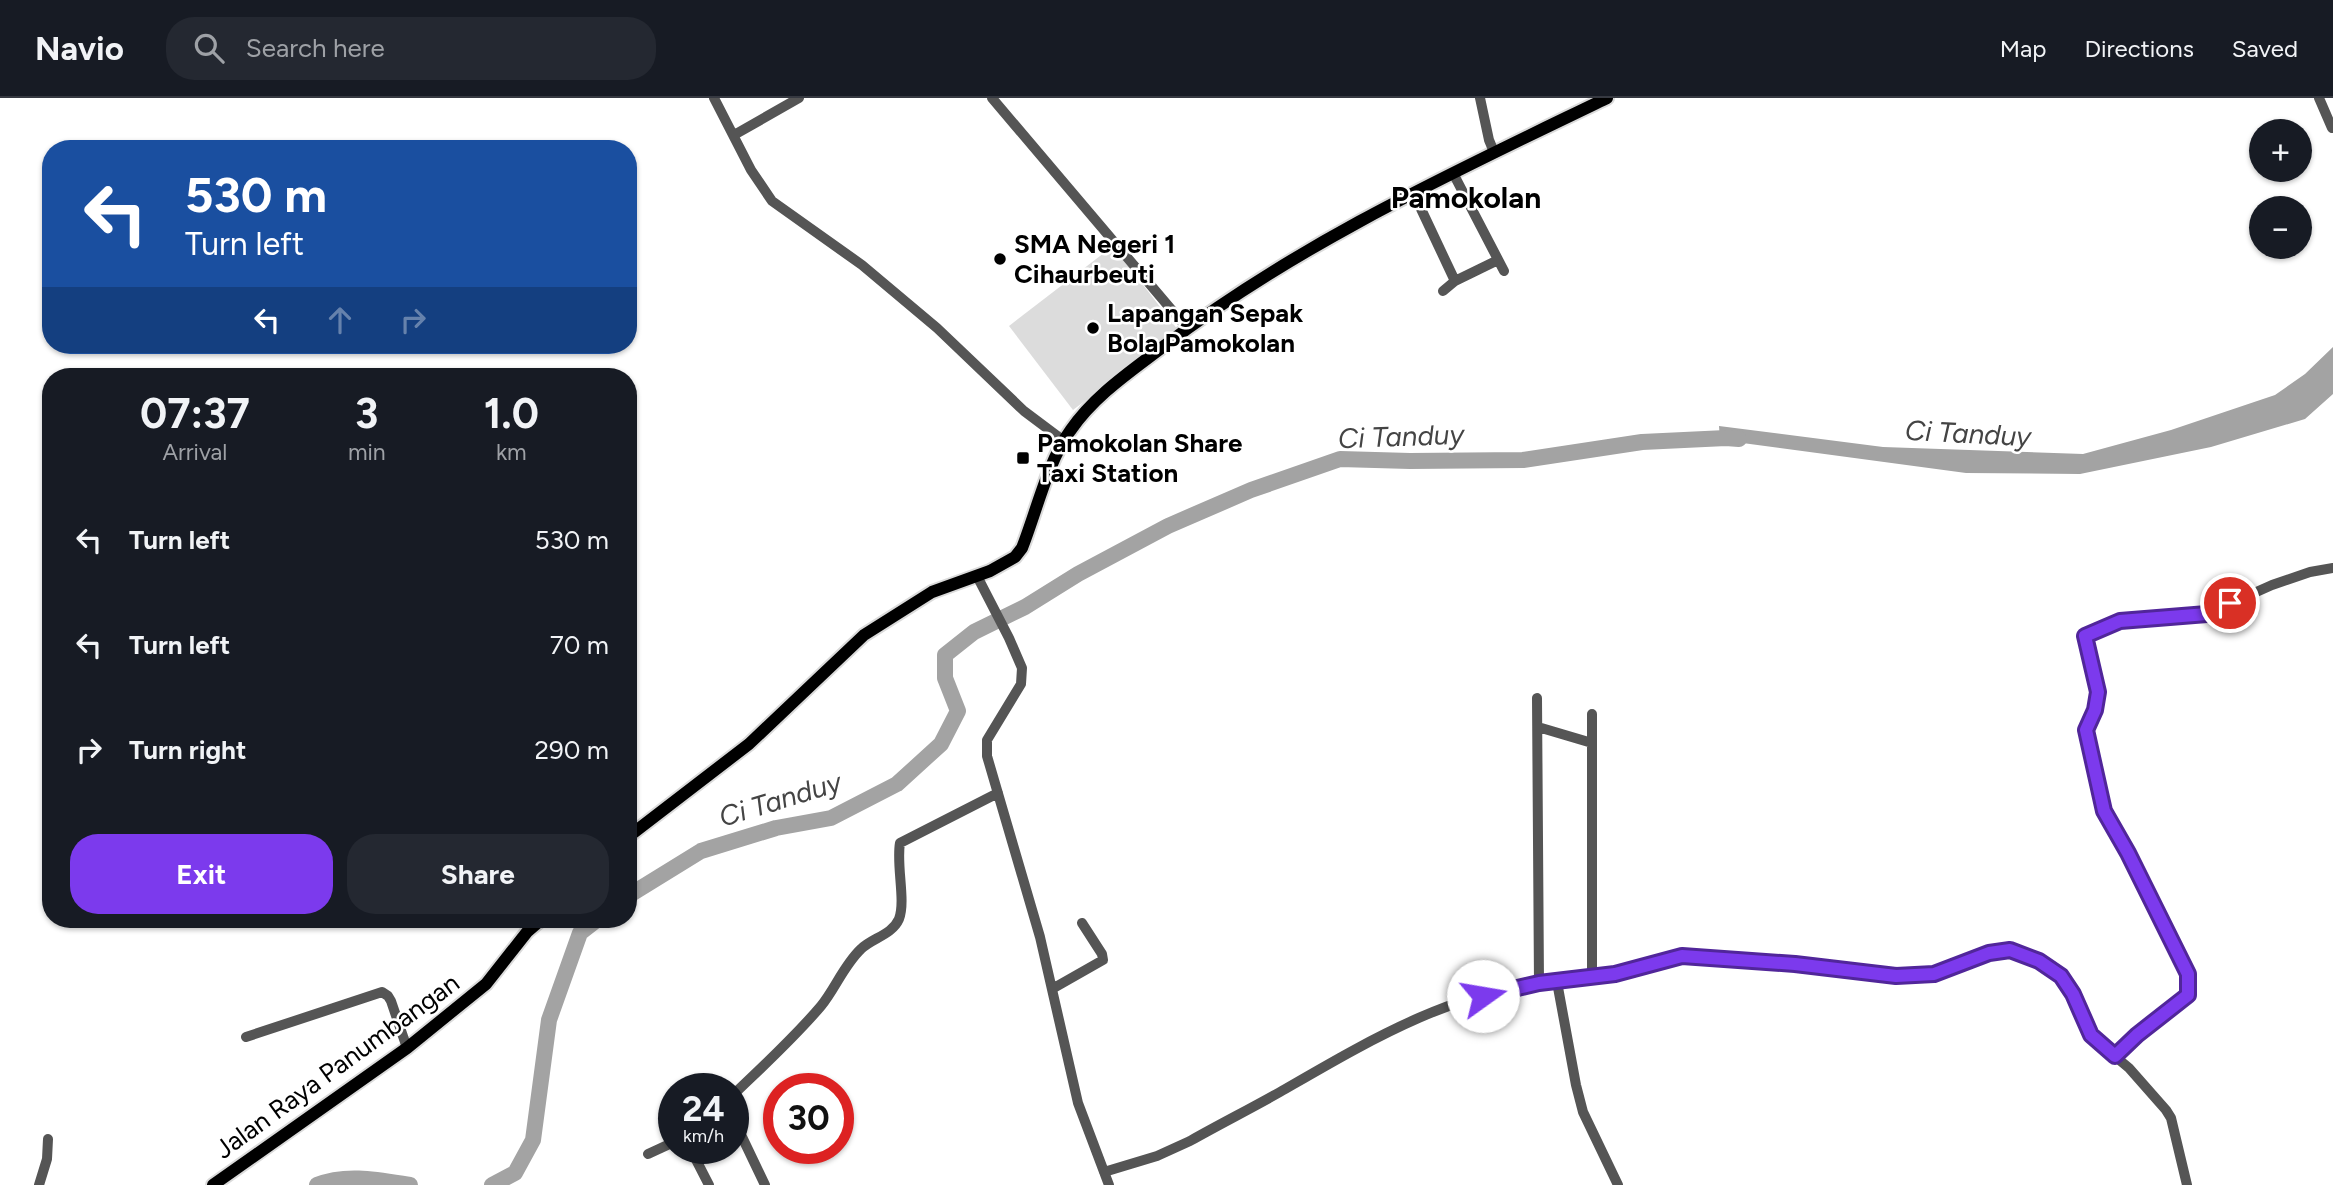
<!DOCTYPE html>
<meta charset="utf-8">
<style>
:root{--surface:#171b24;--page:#242831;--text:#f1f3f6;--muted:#9ea1a6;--line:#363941;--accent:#7c3aed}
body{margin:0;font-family:Figtree,sans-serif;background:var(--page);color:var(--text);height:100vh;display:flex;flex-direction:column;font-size:26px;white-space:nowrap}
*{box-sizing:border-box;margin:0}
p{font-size:23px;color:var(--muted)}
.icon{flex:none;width:38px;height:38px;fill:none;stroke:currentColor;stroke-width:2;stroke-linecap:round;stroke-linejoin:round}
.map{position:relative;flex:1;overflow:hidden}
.panel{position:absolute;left:42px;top:270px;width:595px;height:560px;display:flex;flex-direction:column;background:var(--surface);border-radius:28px;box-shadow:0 2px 5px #0004}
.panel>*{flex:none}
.banner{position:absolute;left:42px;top:42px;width:595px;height:214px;border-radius:28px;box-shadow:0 2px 5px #0004;background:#1a4fa0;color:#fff;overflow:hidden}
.fabs{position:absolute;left:2249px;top:21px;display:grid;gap:14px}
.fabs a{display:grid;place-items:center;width:63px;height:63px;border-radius:50%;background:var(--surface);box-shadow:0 2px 5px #0004;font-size:35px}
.speed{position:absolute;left:658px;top:975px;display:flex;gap:14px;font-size:35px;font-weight:700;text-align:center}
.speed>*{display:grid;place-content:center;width:91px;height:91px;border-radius:50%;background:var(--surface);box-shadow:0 2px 5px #0004;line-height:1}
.speed small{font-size:18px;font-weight:400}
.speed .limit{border:10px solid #d22;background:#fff;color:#111}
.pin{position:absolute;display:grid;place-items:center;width:60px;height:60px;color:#fff;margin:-30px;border:4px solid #fff;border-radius:50%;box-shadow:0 2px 7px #0007}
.me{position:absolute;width:77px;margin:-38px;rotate:77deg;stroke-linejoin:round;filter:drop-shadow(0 0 5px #0008)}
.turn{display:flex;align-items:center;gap:24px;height:147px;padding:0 28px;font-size:32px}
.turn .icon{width:91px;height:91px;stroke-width:2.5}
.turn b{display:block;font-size:49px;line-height:60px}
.lanes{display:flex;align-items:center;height:66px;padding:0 28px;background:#0003;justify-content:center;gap:35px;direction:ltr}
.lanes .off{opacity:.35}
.eta{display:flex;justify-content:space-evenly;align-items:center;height:119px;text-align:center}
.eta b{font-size:42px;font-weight:700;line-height:49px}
.cta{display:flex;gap:14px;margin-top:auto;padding:14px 28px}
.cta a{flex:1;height:80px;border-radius:28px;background:var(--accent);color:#fff;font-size:28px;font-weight:700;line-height:80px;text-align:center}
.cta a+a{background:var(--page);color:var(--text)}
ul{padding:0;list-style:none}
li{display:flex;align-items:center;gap:21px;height:105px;padding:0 28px}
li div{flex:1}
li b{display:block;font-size:26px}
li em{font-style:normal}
header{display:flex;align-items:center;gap:42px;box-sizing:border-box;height:98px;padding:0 35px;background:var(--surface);border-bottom:2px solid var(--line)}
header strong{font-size:33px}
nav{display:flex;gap:38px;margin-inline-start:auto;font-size:24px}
.search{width:490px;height:63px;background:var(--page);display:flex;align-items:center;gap:18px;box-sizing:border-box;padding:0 24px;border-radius:28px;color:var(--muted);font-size:26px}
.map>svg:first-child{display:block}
.green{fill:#dcdcdc}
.water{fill:#a3a3a3}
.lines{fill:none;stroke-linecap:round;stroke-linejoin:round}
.river{stroke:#a3a3a3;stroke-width:16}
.major-casing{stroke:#dbdbdb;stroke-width:16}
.minor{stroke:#555;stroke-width:10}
.major{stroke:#000;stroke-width:12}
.route-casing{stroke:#51269a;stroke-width:18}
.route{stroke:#7c3aed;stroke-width:12}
.poi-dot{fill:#000;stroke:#fff;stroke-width:2.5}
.labels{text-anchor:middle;stroke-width:5;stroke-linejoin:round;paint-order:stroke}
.poi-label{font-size:26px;font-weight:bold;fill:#000;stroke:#fff;text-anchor:start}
.street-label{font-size:26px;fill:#000;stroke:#fff}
.water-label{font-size:28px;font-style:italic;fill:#444;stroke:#fff}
.quarter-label{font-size:30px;font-weight:bold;fill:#000;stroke:#fff}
</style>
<header>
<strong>Navio</strong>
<div class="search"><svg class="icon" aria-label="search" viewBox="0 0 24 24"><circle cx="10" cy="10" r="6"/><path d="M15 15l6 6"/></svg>Search here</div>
<nav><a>Map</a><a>Directions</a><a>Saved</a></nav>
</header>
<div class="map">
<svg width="2333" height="1087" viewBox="0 0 2333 1087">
<rect width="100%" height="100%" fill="#fff"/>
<path class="green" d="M1113 148 1178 232 1073 312 1009 228Z"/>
<path class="water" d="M2333 249V296L2305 321 2211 349 2080 376 1966 375 1720 342 1719 328 1883 349 2083 356 2171 332 2275 297 2305 276Z"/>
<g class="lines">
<path class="river" d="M628 798 701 753 776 730 831 720 897 686 941 646 958 613 945 580V557L974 534 1025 509 1078 476 1168 428 1251 392 1340 361 1410 363 1523 362 1642 344 1726 340 1739 341
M317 1087C346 1075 379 1082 410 1087
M492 1087 515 1075 533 1042 549 922 580 835 598 821"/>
<defs>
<path id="major" d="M628 739 749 646 864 537 932 494 990 473 1015 459 1022 450C1036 415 1048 363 1070 333 1095 297 1130 274 1164 248 1299 145 1454 74 1607 0
M213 1087 407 950 486 886 527 834 542 821"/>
</defs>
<use href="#major" class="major-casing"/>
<path class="minor" d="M714 0 751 72 772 103 862 167 937 230 1024 313 1064 343
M992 0 1187 230
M1480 0 1489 42 1494 54
M2319 0 2332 30
M734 37 799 0
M1453 75 1504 173
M1414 96 1455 183
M1443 193 1455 183 1498 162
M977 478 1009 540 1022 570 1021 586 987 642V658L1040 839 1078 1005 1109 1087
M1537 600 1539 885
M1592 616V880
M1538 629 1592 645
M1557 884 1621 875 1672 860 1687 857 1795 866 1896 879 1934 876 1989 855 2010 852 2039 863 2061 878 2073 896 2093 940 2129 970 2166 1012 2171 1020 2187 1087
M1052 891 1103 862 1102 856 1082 825
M246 939 382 894 388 898 391 903 407 950
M2115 958 2137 937 2188 897V876L2128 755 2104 713 2086 632 2096 610 2098 590 2085 538 2121 523 2207 516 2272 487 2310 474 2333 470
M733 997C763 968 794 940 821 908 835 891 844 867 861 851 872 840 892 837 899 821 906 803 896 767 900 745L998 695
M733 1020 765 1087
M690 1050 709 1087
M648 1056 674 1044
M1104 1074 1157 1058 1190 1043C1220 1026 1250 1011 1280 994 1365 945 1455 890 1557 884L1576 987 1583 1014 1618 1087
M39 1087 47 1061 48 1041"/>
<use href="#major" class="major"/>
</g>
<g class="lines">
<defs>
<path id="route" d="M1483 898 1539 885 1615 876 1682 858 1795 866 1896 878 1934 876 1989 855 2010 852 2039 863 2061 878 2073 896 2091 937 2115 958 2137 937 2188 897V876L2128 755 2104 713 2086 632 2095 612 2098 594 2085 538 2120 523 2207 516 2230 505"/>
</defs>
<use href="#route" class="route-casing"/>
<use href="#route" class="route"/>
</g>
<g class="poi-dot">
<circle cx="1000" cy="161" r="7"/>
<circle cx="1093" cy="230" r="7"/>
<rect x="1016" y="353" width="14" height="14" rx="3.5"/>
</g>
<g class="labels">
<g class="poi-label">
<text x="1014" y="155">SMA Negeri 1<tspan x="1014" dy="30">Cihaurbeuti</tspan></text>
<text x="1107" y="224">Lapangan Sepak<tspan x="1107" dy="30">Bola Pamokolan</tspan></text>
<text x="1037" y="354">Pamokolan Share<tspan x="1037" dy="30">Taxi Station</tspan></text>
</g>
<g class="street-label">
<text transform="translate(337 968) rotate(-36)" y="9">Jalan Raya Panumbangan</text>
</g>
<g class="water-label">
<text transform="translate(1968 335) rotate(3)" y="10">Ci Tanduy</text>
<text transform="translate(1401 338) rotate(-2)" y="10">Ci Tanduy</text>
<text transform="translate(780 701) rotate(-17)" y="10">Ci Tanduy</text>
</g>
<g class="quarter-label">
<text x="1466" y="110">Pamokolan</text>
</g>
</g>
</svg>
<div class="fabs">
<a>+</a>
<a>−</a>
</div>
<div class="speed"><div>24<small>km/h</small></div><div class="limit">30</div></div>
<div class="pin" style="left:2230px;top:505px;background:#d93025"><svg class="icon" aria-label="arrive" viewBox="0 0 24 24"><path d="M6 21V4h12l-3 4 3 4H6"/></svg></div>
<svg class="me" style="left:1483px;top:898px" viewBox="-20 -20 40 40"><circle r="19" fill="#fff"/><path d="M0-13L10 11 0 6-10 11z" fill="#7c3aed"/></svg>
<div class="banner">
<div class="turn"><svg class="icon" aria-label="left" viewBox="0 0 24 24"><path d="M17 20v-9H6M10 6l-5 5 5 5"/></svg><div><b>530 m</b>Turn left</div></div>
<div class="lanes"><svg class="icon" aria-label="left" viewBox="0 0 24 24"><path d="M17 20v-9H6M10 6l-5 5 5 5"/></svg><svg class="icon off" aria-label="ahead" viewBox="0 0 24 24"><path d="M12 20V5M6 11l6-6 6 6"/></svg><svg class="icon off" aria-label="right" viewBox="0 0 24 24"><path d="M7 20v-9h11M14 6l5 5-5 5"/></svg></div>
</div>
<section class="panel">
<div class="eta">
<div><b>07:37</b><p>Arrival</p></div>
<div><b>3</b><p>min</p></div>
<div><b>1.0</b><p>km</p></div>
</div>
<ul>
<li><svg class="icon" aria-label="left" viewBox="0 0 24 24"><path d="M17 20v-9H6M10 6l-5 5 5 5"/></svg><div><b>Turn left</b></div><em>530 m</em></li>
<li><svg class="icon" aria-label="left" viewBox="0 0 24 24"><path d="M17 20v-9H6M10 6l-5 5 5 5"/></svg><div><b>Turn left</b></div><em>70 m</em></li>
<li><svg class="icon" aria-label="right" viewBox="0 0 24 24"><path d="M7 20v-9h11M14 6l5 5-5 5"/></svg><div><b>Turn right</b></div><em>290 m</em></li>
</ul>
<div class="cta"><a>Exit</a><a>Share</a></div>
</section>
</div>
